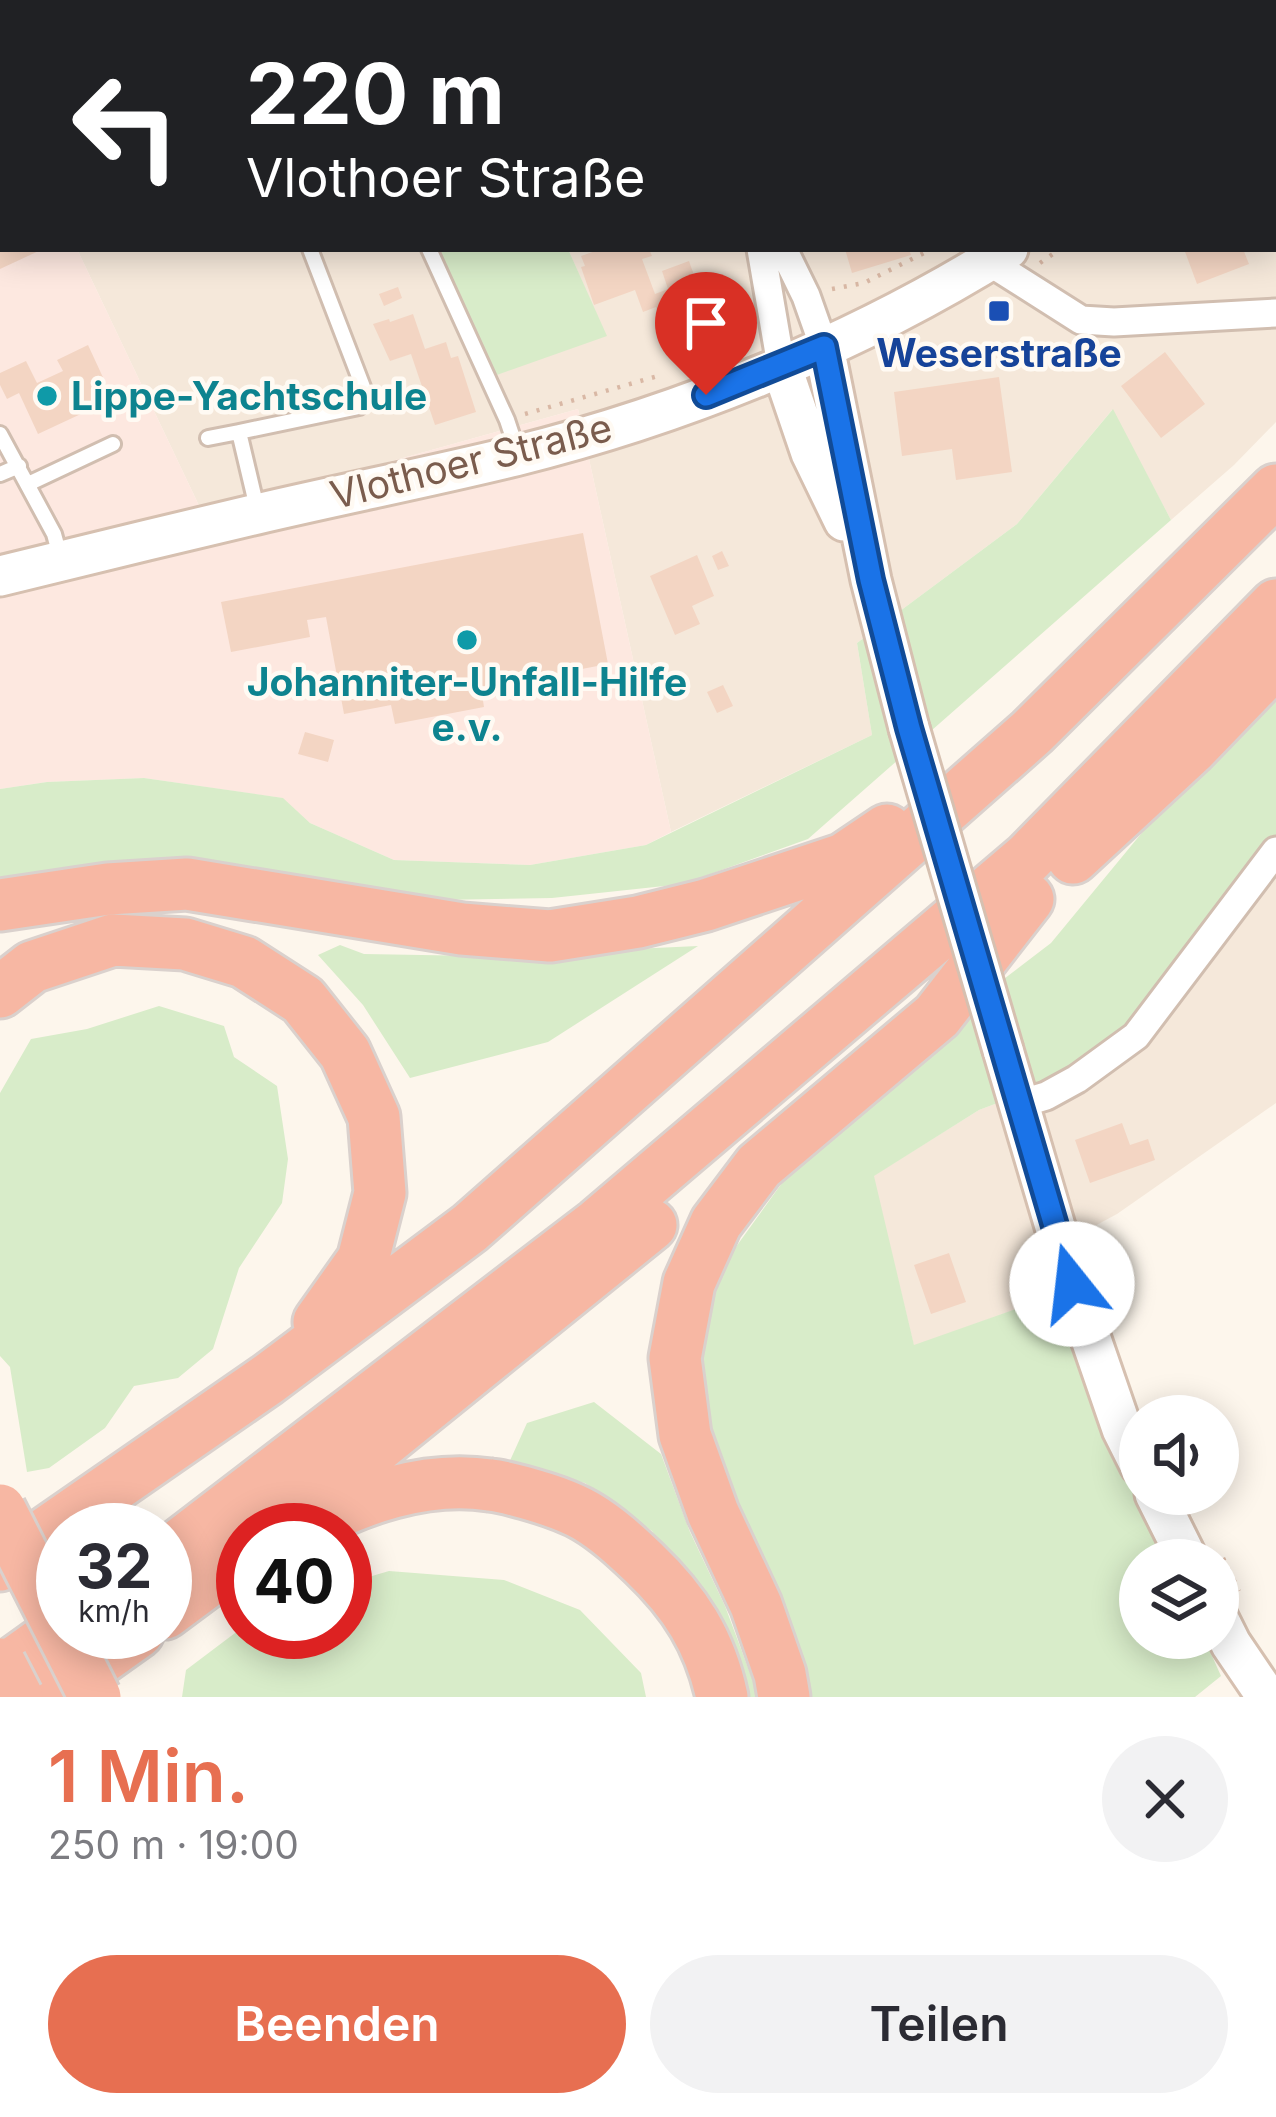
<!DOCTYPE html>
<html lang="de">
<meta charset="utf-8">
<style>
:root{--surface:#fff;--page:#f2f2f3;--text:#2b2b33;--muted:#7c7c81;--accent:#e76f51}
body{margin:0;font-family:Inter,sans-serif;background:var(--page);color:var(--text);height:100vh;display:flex;flex-direction:column;font-size:45px;white-space:nowrap}
*{box-sizing:border-box;margin:0}
p{font-size:39px;color:var(--muted)}
.icon{flex:none;width:66px;height:66px;fill:none;stroke:currentColor;stroke-width:2;stroke-linecap:round;stroke-linejoin:round}
.map{position:relative;height:1697px;overflow:hidden}
.details{display:flex;flex-direction:column;background:var(--surface);flex:1}
.details>*{flex:none}
.banner{position:absolute;left:0px;top:0px;width:1278px;height:252px;box-shadow:0 6px 30px #0003;background:#202124;color:#fff;overflow:hidden}
.fabs{position:absolute;left:1119px;top:1395px;display:grid;gap:24px}
.fabs a{display:grid;place-items:center;width:120px;height:120px;border-radius:50%;background:var(--surface);box-shadow:0 6px 30px #0003;font-size:60px}
.speed{position:absolute;left:36px;top:1503px;display:flex;gap:24px;font-size:60px;font-weight:700;text-align:center}
.speed>*{display:grid;place-content:center;width:156px;height:156px;border-radius:50%;background:var(--surface);box-shadow:0 6px 30px #0003;line-height:1}
.speed small{font-size:30px;font-weight:400}
.speed .limit{border:18px solid #d22;background:#fff;color:#111}
.pin{position:absolute;display:grid;place-items:center;width:102px;height:102px;color:#fff;margin:-123px -51px;border-radius:50% 50% 50% 0;rotate:-45deg;box-shadow:0 0 12px #0007}
.pin .icon{rotate:45deg}
.me{position:absolute;width:132px;margin:-66px;rotate:344deg;stroke-linejoin:round;filter:drop-shadow(0 0 9px #0008)}
.turn{display:flex;align-items:center;gap:42px;height:252px;padding:0 48px;font-size:54px}
.turn .icon{width:156px;height:156px;stroke-width:2.5}
.turn b{display:block;font-size:84px;line-height:102px}
.round{display:grid;place-items:center;flex:none;width:126px;height:126px;border-radius:63px;background:var(--page)}
.overview{display:flex;align-items:center;justify-content:space-between;height:204px;padding:0 48px}
h1{font-size:72px;font-weight:600;line-height:90px;color:var(--accent)}
.primary-button{display:flex;gap:24px;margin-top:auto;padding:24px 48px}
.primary-button a{flex:1;height:138px;border-radius:72px;background:var(--accent);color:#fff;font-size:48px;font-weight:600;line-height:138px;text-align:center}
.primary-button a+a{background:var(--page);color:var(--text)}
.map>svg:first-child{display:block}
.residential{fill:#f5e8da}
.commercial{fill:#fde8e0}
.green{fill:#d8ecc9}
.building{fill:#f3d5c3}
.lines{fill:none;stroke-linecap:round;stroke-linejoin:round}
.lane-casing{stroke:#d1beb0;stroke-width:20}
.street-casing{stroke:#d1beb0;stroke-width:33}
.secondary-casing{stroke:#d6c0b0;stroke-width:45}
.highway-casing{stroke:#dad1cd;stroke-width:57}
.path{stroke:#d9b8a5;stroke-width:4.5;stroke-dasharray:3 9;stroke-linecap:butt}
.lane{stroke:#fff;stroke-width:14}
.street{stroke:#fff;stroke-width:27}
.secondary{stroke:#fff;stroke-width:39}
.highway{stroke:#f7b7a3;stroke-width:51}
.secondary-bridge-casing{stroke:#d6c0b0;stroke-width:45;stroke-linecap:butt}
.highway-bridge-casing{stroke:#dad1cd;stroke-width:57;stroke-linecap:butt}
.secondary-bridge{stroke:#fff;stroke-width:39}
.highway-bridge{stroke:#f7b7a3;stroke-width:51}
.route-casing{stroke:#114b97;stroke-width:30}
.route{stroke:#1a73e8;stroke-width:21}
.transit-dot{fill:#1a4fb4;stroke:#fffaf3;stroke-width:4.5}
.culture-dot{fill:#0f9aa8;stroke:#fffaf3;stroke-width:4.5}
.labels{text-anchor:middle;stroke-width:9;stroke-linejoin:round;paint-order:stroke}
.transit-label{font-size:39px;font-weight:bold;fill:#164399;stroke:#fffaf3}
.culture-label{font-size:39px;font-weight:bold;fill:#0d838f;stroke:#fffaf3;text-anchor:start}
.street-label{font-size:39px;fill:#7a5c4d;stroke:#fffaf3}
</style>
<div class="map">
<svg width="1276" height="1697" viewBox="0 0 1276 1697">
<rect width="100%" height="100%" fill="#fdf6ec"/>
<path class="residential" d="M0 0H380L373 3H3V92L0 85Z
M669 0H1276V422L1234 465 1171 520 1112 410 1017 524 857 643 872 735 671 832 578 409 203 514 77 249H436L606 336 568 249H1275V3H670Z
M1276 841V1103L1117 1214 1035 1258 1050 1297 914 1346 873 1176 979 1110 1056 1081Z"/>
<path class="commercial" d="M0 85 3 92V249H77L203 514 578 409 671 832 646 845 530 865 394 860 310 823 282 798 144 778 47 782 0 789Z"/>
<path class="green" d="M380 0H669L670 3H373Z
M436 249H568L607 336 494 376Z
M1113 409 1171 520 808 839 683 884 552 898 437 900 213 861 130 860 0 878V789L47 782 144 778 283 798 310 823 394 860 530 865 646 845 872 735 857 643 1017 524Z
M1276 679V841L1136 1018 1079 1072 979 1110 874 1176 914 1345 1050 1297 1169 1560H1140V1638H1204L1221 1676 1195 1697H800L717 1475 696 1380 707 1287 823 1126 942 1026 1051 943 1192 772Z
M340 945 364 954 479 956 698 946 548 1042 410 1078 363 1005 318 955Z
M159 1006 224 1026 234 1057 277 1086 288 1159 282 1203 239 1268 213 1349 178 1378 134 1386 105 1428 49 1468 27 1472 10 1367 0 1356V1093L31 1039 87 1029Z
M594 1402 661 1454 690 1532 725 1606 759 1697H744L723 1637 652 1531 585 1483 508 1465 527 1423Z
M389 1571 504 1580 580 1610 641 1673 646 1697H182L186 1670 243 1627V1632H345V1584Z"/>
<path class="building" d="M0 249H43L0 269Z
M601 249H649L652 256 642 259 655 294 668 289 662 271 689 261 695 278 714 272 734 324 671 347 656 307 643 312 635 290 594 305 581 267 585 266 581 256Z
M845 249H909L911 255 852 273Z
M1184 249H1243L1249 264 1197 284Z
M398 287 402 298 384 306 379 294Z
M413 314 425 349 446 342 451 358 458 356 476 412 435 425 411 354 390 361 373 324 389 319 390 322Z
M88 345 113 399 38 434 19 393 7 399 0 385V373L26 361 37 383 63 371 57 360Z
M1165 352 1205 404 1161 438 1121 386Z
M999 377 1012 472 956 480 952 449 902 456 894 392Z
M583 533 608 664 481 688 484 707 395 724 391 705 344 714 326 617 307 620 310 637 231 652 221 602Z
M722 551 729 566 718 570 712 556Z
M697 555 714 596 692 606 700 624 675 635 650 576Z
M723 685 733 706 717 713 707 692Z
M305 732 334 740 328 762 298 754Z
M1122 1123 1130 1145 1148 1139 1155 1160 1090 1183 1075 1140Z
M949 1253 966 1302 931 1314 914 1265Z"/>
<g class="lines">
<defs>
<path id="lane" d="M101 3 107 1 120 3
M0 40 3 38
M429 249 507 420 517 450
M0 434 54 534 60 556
M208 438 239 432
M0 474 19 466
M28 484 113 444
M257 508 239 432 359 407 368 400 310 249"/>
<path id="street" d="M697 0 698 3
M938 3 943 0
M761 249 781 365
M783 249 806 296 824 347
M988 261 1081 320 1114 322 1276 313
M1019 1104 1046 1096 1077 1079 1136 1036 1276 851"/>
<path id="secondary" d="M1275 66 1276 65
M824 347 871 580 909 728
M781 365 811 453 844 521
M0 576C86 555 171 534 257 514 342 494 429 477 515 456 685 414 860 342 1008 249
M1003 1050 1072 1284 1122 1429 1140 1465
M1155 1494 1188 1560
M1218 1618 1231 1644 1267 1697"/>
<path id="highway" d="M1073 858 1192 748 1276 661
M0 905 108 889 187 884 462 929 550 936 638 922 706 905 844 859 887 830
M0 992 32 967 113 940 185 944 244 962 303 1000 345 1053 374 1117 380 1193 363 1260 319 1322
M274 1530 651 1225
M303 1530C357 1499 426 1475 490 1485 502 1486 514 1490 526 1493 547 1499 567 1505 586 1516 608 1529 626 1546 644 1563 685 1602 710 1641 722 1697
M165 1556 598 1224 1028 858 1276 605
M0 1565 267 1380 470 1228 1032 732 1276 490
M165 1613 243 1555
M0 1673 63 1628
M47 1697 138 1632
M784 1697 780 1674 756 1605 713 1513 685 1435 675 1358 689 1283 716 1223 759 1166 937 1016 1028 899"/>
</defs>
<use href="#lane" class="lane-casing"/>
<use href="#street" class="street-casing"/>
<use href="#secondary" class="secondary-casing"/>
<use href="#highway" class="highway-casing"/>
<path class="path" d="M1275 18 1276 17
M1040 263 1060 249
M832 289 864 283 932 249
M525 414 658 376
M1223 1558 1239 1591"/>
<use href="#lane" class="lane"/>
<use href="#street" class="street"/>
<use href="#secondary" class="secondary"/>
<use href="#highway" class="highway"/>
<defs>
<path id="secondary-bridge" d="M909 728 1003 1050"/>
<path id="highway-bridge" d="M0 1510 95 1697
M0 1664 17 1697"/>
</defs>
<use href="#secondary-bridge" class="secondary-bridge-casing"/>
<use href="#highway-bridge" class="highway-bridge-casing"/>
<use href="#secondary-bridge" class="secondary-bridge"/>
<use href="#highway-bridge" class="highway-bridge"/>
</g>
<g class="lines">
<defs>
<path id="route" d="M706 395 824 347 871 580 909 728 1072 1284"/>
</defs>
<use href="#route" class="route-casing"/>
<use href="#route" class="route"/>
</g>
<rect class="transit-dot" x="987" y="299" width="24" height="24" rx="6"/>
<g class="culture-dot">
<circle cx="47" cy="396" r="12"/>
<circle cx="467" cy="640" r="12"/>
</g>
<g class="labels">
<g class="transit-label">
<text x="999" y="367">Weserstraße</text>
</g>
<g class="culture-label">
<text x="71" y="410">Lippe-Yachtschule</text>
<text x="467" y="696" text-anchor="middle">Johanniter-Unfall-Hilfe<tspan x="467" dy="45">e.v.</tspan></text>
</g>
<g class="street-label">
<text transform="translate(471 461) rotate(-14)" y="14">Vlothoer Straße</text>
</g>
</g>
</svg>
<div class="fabs">
<a><svg class="icon" aria-label="sound" viewBox="0 0 24 24"><path d="M4 9h4l5-4v14l-5-4H4zM17 9q2 3 0 6"/></svg></a>
<a><svg class="icon" aria-label="layers" viewBox="0 0 24 24"><path d="M12 4l9 5-9 5-9-5zM3 14l9 5 9-5"/></svg></a>
</div>
<div class="speed"><div>32<small>km/h</small></div><div class="limit">40</div></div>
<div class="pin" style="left:706px;top:395px;background:#d93025"><svg class="icon" aria-label="arrive" viewBox="0 0 24 24"><path d="M6 21V4h12l-3 4 3 4H6"/></svg></div>
<svg class="me" style="left:1072px;top:1284px" viewBox="-20 -20 40 40"><circle r="19" fill="#fff"/><path d="M0-13L10 11 0 6-10 11z" fill="#1a73e8"/></svg>
<div class="banner">
<div class="turn"><svg class="icon" aria-label="left" viewBox="0 0 24 24"><path d="M17 20v-9H6M10 6l-5 5 5 5"/></svg><div><b>220 m</b>Vlothoer Straße</div></div>
</div>
</div>
<section class="details">
<div class="overview"><div><h1>1 Min.</h1><p>250 m · 19:00</p></div><a class="round"><svg class="icon" aria-label="close" viewBox="0 0 24 24"><path d="M6 6l12 12M18 6L6 18"/></svg></a></div>
<div class="primary-button"><a>Beenden</a><a>Teilen</a></div>
</section>
